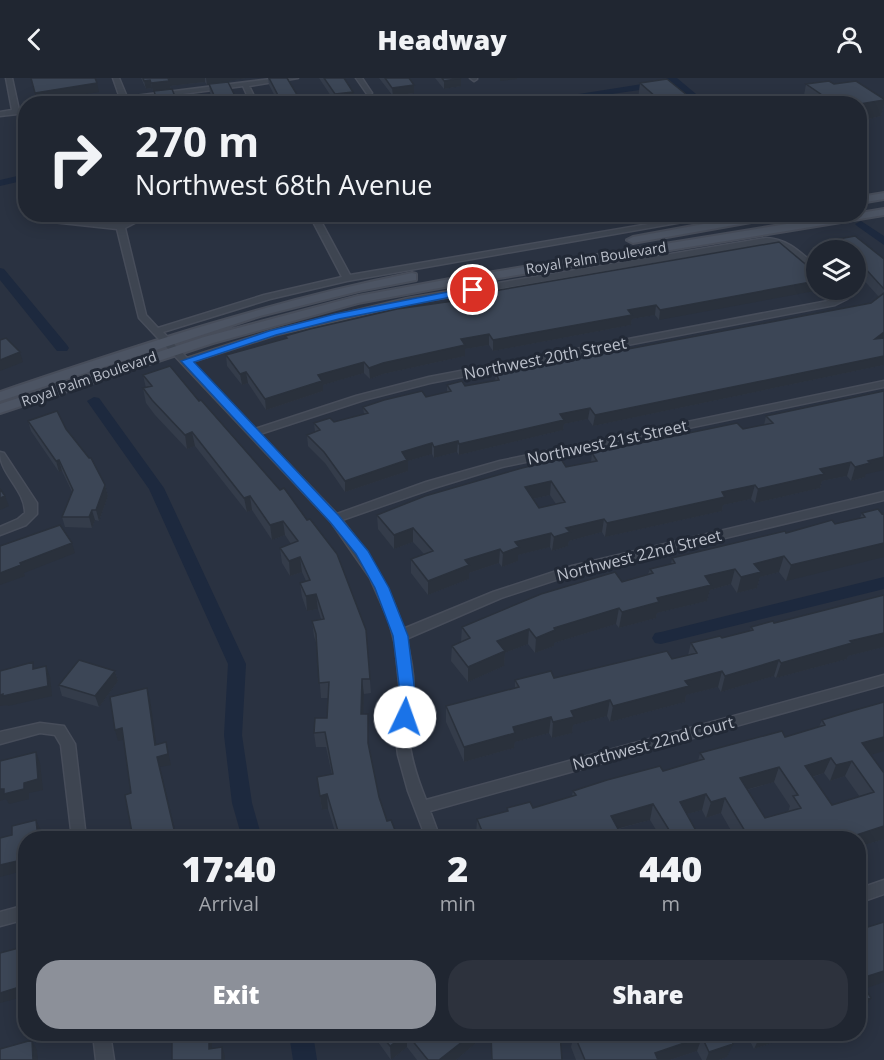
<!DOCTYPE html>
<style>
:root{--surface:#202631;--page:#2d323d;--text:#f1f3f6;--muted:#a2a5ab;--line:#3d434d;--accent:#8c9099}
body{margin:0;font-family:"Open Sans",sans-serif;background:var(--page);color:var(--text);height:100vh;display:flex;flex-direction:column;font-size:22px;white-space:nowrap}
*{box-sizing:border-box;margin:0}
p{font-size:20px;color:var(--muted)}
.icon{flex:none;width:33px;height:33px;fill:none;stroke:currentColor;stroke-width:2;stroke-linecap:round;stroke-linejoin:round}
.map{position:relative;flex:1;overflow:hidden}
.sheet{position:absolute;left:18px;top:753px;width:848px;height:210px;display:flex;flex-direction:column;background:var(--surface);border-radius:24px;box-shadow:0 3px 15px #0003,0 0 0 2px var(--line)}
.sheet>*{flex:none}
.hud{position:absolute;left:18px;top:18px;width:849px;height:126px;border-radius:24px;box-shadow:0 3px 15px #0003,0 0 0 2px var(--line);background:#202631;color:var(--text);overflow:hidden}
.buttons{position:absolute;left:806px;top:162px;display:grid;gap:12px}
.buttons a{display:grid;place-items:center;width:60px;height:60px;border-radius:50%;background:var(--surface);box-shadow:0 3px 15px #0003,0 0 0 2px var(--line);font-size:30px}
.pin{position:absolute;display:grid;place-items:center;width:51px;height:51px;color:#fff;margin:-26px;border:3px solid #fff;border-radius:50%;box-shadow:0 2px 6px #0007}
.me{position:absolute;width:66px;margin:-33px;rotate:3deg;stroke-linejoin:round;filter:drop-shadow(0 0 4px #0008)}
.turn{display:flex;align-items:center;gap:21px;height:126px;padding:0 18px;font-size:27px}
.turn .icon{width:78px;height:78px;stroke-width:2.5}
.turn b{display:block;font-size:42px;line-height:51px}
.eta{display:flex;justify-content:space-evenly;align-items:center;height:102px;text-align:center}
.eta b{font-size:36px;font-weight:800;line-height:42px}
.button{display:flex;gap:12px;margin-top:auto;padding:12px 18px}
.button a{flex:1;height:69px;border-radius:24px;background:var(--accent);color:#fff;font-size:24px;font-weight:800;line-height:69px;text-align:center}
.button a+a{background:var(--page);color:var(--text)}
header{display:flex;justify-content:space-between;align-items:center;height:78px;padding:0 18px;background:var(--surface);font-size:27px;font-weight:800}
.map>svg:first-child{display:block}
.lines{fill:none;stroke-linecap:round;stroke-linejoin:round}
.canal{fill:#1d293e;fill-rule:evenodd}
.street-casing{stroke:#474d5a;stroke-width:3}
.secondary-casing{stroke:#474d5a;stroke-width:4}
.street{fill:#3e4551;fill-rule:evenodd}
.secondary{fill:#4c5463;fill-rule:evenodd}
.wall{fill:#343c4a;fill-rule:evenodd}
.shaded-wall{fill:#2a313c}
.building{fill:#3c4656;stroke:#2a313c;stroke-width:1.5;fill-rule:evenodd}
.route{fill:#1a73e8;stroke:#114b97;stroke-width:1.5}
.labels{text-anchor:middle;stroke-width:6;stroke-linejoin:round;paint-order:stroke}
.far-street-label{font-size:14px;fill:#bbc0cb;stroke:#222936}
.street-label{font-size:16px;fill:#bbc0cb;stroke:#222936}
</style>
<header><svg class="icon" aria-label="back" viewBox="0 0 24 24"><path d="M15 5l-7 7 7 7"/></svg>Headway<svg class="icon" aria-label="person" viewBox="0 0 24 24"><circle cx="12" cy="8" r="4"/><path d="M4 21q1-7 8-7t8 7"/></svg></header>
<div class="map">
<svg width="884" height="982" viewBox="0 0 884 982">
<rect width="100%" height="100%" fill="#2a3241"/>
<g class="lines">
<path class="canal" d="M666 0H677L708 26H697L674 7 543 26H515L668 2Z
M26 96V102L0 108V102Z
M861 143 884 158V167L857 148 855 146Z
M0 190 4 191 67 267 69 270 67 273H57L0 202Z
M94 319 99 320 164 410 246 586 242 657 252 725 262 760H242L232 725 224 657 228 586 149 411 87 323Z
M884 499V511L661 566 655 565 652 560 655 555 661 554Z
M289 956H313L317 982H293Z"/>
<defs>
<path id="street" d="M6 0H12L19 32 26 31V35L0 38V34L12 32Z
M113 0H119L127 19 279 0H298L249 8 258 26H251L243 8 106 26H82L120 20Z
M356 0H362L372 15 371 16H367Z
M470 0H477V1L474 3Z
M140 136H152L125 150 146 237 158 250 264 217 342 199 309 136H317L350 197 707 136H728L347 203 270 221 163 254 187 280 270 253 408 220 766 160C788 161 800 174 816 188V195C797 186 789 166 766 166L408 226 276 257 192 284 255 351 356 318 429 299 833 222 837 220 834 212H842L847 221 835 227 430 305 364 322 260 356 337 436 426 404 500 383 884 303V309L502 389 434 410 342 442C368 475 392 511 403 551L493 514 572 488 884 414V422L574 496 501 520 406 561C411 579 415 602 413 621 412 634 409 646 409 658 410 680 418 702 426 722L884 597V607L430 733 440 760H426L408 713 398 677 395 652 400 615 395 566 389 543 370 500 331 444 139 240 117 151 34 142 30 140 34 138 120 146Z
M0 374 4 375 37 425V436L26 447 0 457V449L18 441 25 435C25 411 0 397 0 374Z
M40 645 64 648 75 666 86 760H72L61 667 55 657 40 655 0 666V654Z
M884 802V816L858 825V811Z
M26 827V841L0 848V834Z
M93 956H110L114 982H96Z"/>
<path id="secondary" d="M884 115V121L860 125V119Z
M884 131V137L450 208 358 225 213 265 0 335V326L204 259 358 218 450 201 848 136H860V135Z
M758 136H785L780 139 633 165 627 162 633 159Z
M412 195 416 196V202L359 213 260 238 0 323V314C136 268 271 223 412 195Z"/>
</defs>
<use href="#street" class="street-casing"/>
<use href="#secondary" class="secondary-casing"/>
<use href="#street" class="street"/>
<use href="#secondary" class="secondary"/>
</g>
<path class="wall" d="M141 0H246L215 5 239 26H216L210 15 209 6 207 7 205 4 170 8 178 26H157L154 13 153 14 152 10 146 11Z
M268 0H287L299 20 300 26H279L269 7Z
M319 0H344L354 22 335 24Z
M379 0H409L414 15 393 18Z
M435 0H461V8L444 11Z
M829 3 834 6 856 3 884 21V26L881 38 860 43V26H806L803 23 806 6Z
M640 5 698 26H643L638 21Z
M827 163 884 181V287L593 348 588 341 564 346 563 352 459 377 457 374 434 380 432 376 408 383V393L345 414 325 385 308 368 307 357 315 354 314 345 334 344 364 336 363 329 426 319 447 314V307L465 308 495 303 496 296 871 225 879 219 860 198 855 199V172H825Z
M779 164 659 242 655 237 632 241 631 247 493 273 489 267 465 271V278L383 296 370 301 364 295 323 307V313L266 332 248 305 242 307 227 288 226 277 286 261 285 258 459 222V219Z
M170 288 366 552 371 615 364 616 363 636 369 651V671L379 719 387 743 398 760H337L328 731 322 732 317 699 332 697 326 669H316L314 655 327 640 328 620H321L317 568 314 558 312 543 321 541 318 531 307 533 302 519 300 505 306 503 302 494 290 498 282 485 280 470 291 466 285 457 272 462 252 432 247 434 195 368 187 371 155 337 146 325 143 310H146L143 297Z
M884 313 865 399 851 403 847 398 822 403 820 410 755 425 751 421 723 427 722 433 605 459 602 454 569 463 568 468 552 473 550 469 518 477V483L502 489 499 485 469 495V501L428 517 411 495V481L424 476 413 464 394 471 378 451 377 437 566 389 591 384 592 375 743 351 764 347 766 338ZM550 417 556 426 539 430 533 421Z
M28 343 66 351 89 380 105 407 108 418 99 443 95 442 92 450 65 449 62 439 72 414 62 393 59 394 31 353Z
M878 431 786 503 779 494 760 499 757 510 737 515 731 506 710 512 707 523 657 535 656 540 619 550 616 546 554 565V568L535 575 528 566 505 575 504 588 468 604 451 583 452 568 461 564 462 549 648 496 650 491 671 486 672 480 786 455 835 446 860 440 862 435Z
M884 517V569L848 578 847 581 776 600 774 598 721 614 718 609 686 617 685 624 610 644 607 638 573 647 572 655 552 660 549 655 515 664 514 670 464 684 446 644V628L515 610V602L554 600 672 581 688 577 691 565 722 560 750 553 751 549 774 545Z
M115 593 118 603 99 629 62 618 59 607Z
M822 642 871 677 884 761 858 769V760L733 756 721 735 706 740 702 732 687 736 700 760H661L650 742 618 751 617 760H478L476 757 477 741 507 733V730H533L572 718 573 713 663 693 698 683 700 675 785 659 819 649ZM824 695 830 703 845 698 860 719 832 727 813 699ZM774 704 790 728 788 734 765 740 747 712Z
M375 956H484L483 959 456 982H417L407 969 391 982 376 961Z
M491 956 562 982H491Z
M574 956H797L754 971 748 959 732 965 727 979 719 982H702L697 973 670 982H576L571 969Z"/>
<path class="shaded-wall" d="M168 0H205V4L170 8 171 11 153 14 151 5Z
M206 0H246L207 7Z
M461 0V8L444 11V3Z
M500 0H517V1L500 3Z
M150 2 152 10 146 11 144 3Z
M97 5 99 14 37 24 35 15Z
M414 7V15L393 18 392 10Z
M353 14 354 22 335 24V16Z
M299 20 300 26H282L281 23Z
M884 22V26L881 38 860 43V26Z
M863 188 860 198 855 199 858 189Z
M816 203V212H820L659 242 660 232Z
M656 227 655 237 632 241 631 247 493 273V262L628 232Z
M884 254V261H875Z
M489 256V267L465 271V278L383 296 370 301 369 290 383 285 461 261Z
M20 274 23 284 0 293V282Z
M884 278V287L593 348 595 337Z
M364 284V295L323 307V313L266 332 265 321 318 297Z
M246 294 248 305 242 307 240 296Z
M590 330 588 341 564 346 563 352 459 377V366L560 336Z
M192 354 195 368 187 371 185 357Z
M458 363 457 374 434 380V369Z
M432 365V376L408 383V393L345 414V403L402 374Z
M884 379V392L866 396 865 399 851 403 855 389 868 383Z
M59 382 62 393 59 394 56 383Z
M851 384 847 398 822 403 820 410 755 425 758 411 820 391Z
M551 403 550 417 524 423 525 409Z
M105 407 108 418 99 443 96 432Z
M755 407 751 421 723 427 722 433 605 459 607 445 722 414Z
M5 418 9 428 0 432V420Z
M250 418 252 432 247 434 244 420Z
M92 432 95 442 92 450 89 439Z
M604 441 602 454 569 463 568 468 552 473 554 459 566 450Z
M283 443 285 457 272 462 270 447Z
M413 450V464L394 471V457Z
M551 455 550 469 518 477V483L502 489 503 475 515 464Z
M72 465 75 475 24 495 25 498 0 507V495L20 485Z
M884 465V479L786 503 791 487Z
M500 471 499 485 469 495V501L428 517V503L465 482Z
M784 478 779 494 760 499 757 510 737 515 741 499 754 486Z
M300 479 302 494 290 498 289 483Z
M735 491 731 506 710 512 707 523 657 535 656 540 619 550 622 534 657 520 705 498Z
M316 516 318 531 307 533 306 518Z
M619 530 616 546 554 565V568L535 575 536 560 554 550Z
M529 551 528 566 505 575 504 588 468 604V589L497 563Z
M884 555V569L848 578 847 581 776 600 781 585 850 563Z
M779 582 774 598 721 614 725 598Z
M46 588 50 599 52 618 8 628 7 627 0 628V617Z
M115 593 118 603 99 629 95 618Z
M722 593 718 609 686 617 685 624 610 644 613 628 685 603Z
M362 601 364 616 363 651 361 636Z
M147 610 150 621 158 678 155 667Z
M610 622 607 638 573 647 572 655 552 660 553 644 571 633Z
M368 636 369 651V680L368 665Z
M551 639 549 655 515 664 514 670 464 684V669L513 649Z
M122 650 126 661 118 663 115 652Z
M884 659V673L856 681 862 665Z
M166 664 171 687 160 689 177 760 157 679Z
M36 674 40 685 43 712 29 715V721L9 726 6 721 0 723V711L24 705Z
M831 680 824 695 799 703 805 688Z
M852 683 845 698 830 703 836 687Z
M779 689 774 704 735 715 740 700Z
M327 716 328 731 322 732 320 718Z
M706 716 702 732 676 739 680 724Z
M725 720 721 735 706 740 711 724Z
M653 726 650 742 609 753 611 738Z
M36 742 41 752 42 760H38Z
M884 748V761L858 769V760H851L853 758Z
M618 751 617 760H588Z
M573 754 572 760H553Z
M26 781V792L0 799V787Z
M884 893V904L858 913 859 901Z
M26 907V918L0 925V915Z
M871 920 863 934 858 936V924Z
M209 956 212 963V980L209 971Z
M407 956V969L391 982 390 968Z
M472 956H484L483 959 456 982H439Z
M727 956H750L748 959 722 968Z
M766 956H797L754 971 760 958Z
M702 959 697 973 670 982H653L655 975Z
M32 962 37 972 38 982H33Z
M733 966 727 979 719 982H706L709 974Z
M222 969 225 978V982H222Z"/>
<path class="building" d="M31 0H95L97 5 35 15Z
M143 0H170H168L169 3 151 5 150 2 144 3Z
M269 0H287L299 20 281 23Z
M324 0H344L353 14 335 16Z
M385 0H409L414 7 392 10Z
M442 0H461L444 3Z
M667 1 698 26H664L640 5Z
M829 3 834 6 856 3 884 21V22L860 26H823L815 20 825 19 806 6Z
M228 4 239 26H218L209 6Z
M172 11 178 26H158L154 13Z
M114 22 115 26H95V24Z
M855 158 884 181V211L863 188 858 189 855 187V172H838L827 163Z
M779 164 816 195V203L660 232 656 227 628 232 632 237 493 262 489 256 461 261 465 267 383 285 369 290 364 284 318 297 322 303 265 321 246 294 240 296 226 277 287 260 285 258 310 251 397 231 461 222 459 219Z
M884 215V254L875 261 884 260V278L595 337 590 330 560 336 564 342 459 366 458 363 434 369 432 365 402 374 407 382 345 403 324 374 307 357 320 352 314 345 330 340 334 344 368 335 363 329 384 322 422 313 426 319 451 313 447 307 462 303 465 308 499 302 496 296 871 225Z
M6 260 20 274 0 282V262Z
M170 288 199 323 201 322 280 412 284 410 307 442 310 441 337 476 366 552 370 601H362L361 636H368V665L379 719 387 743 391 742 398 760H340L327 716 320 718 317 699 333 696 325 654 314 655 315 640H327L329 604 319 605 316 556 312 543 324 541 316 516 306 518 300 505 310 502 300 479 289 483 280 470 298 463 283 443 270 447 250 418 244 420 192 354 185 357 152 322 143 310 152 308 143 297Z
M884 313V379L868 383 870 385 855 389 851 384 820 391 824 396 758 411 755 407 722 414 725 419 607 445 604 441 566 450 570 454 554 459 551 455 515 464 519 469 503 475 500 471 465 482 469 487 428 503 411 481 433 473 413 450 394 457 377 437 425 418 522 390 561 381 566 389 597 383 592 375 737 345 743 351 773 345 766 338ZM551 403 565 424 539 430 525 409Z
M57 333 66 351 89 380H91L105 407 96 432H92L89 439H62L73 412 59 382 56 383 28 343Z
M0 411 5 418 0 420Z
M878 431 882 436 884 435V465L791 487 784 478 754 486 761 494 741 499 735 491 705 498 711 507 657 520 659 524 622 534 619 530 554 550 555 552 536 560 529 551 497 563 505 573 468 589 452 568 470 560 462 549 541 516 615 494 622 504 653 495 650 491 675 485 672 480 785 453 786 455 832 442 835 446 865 439 862 435Z
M60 447 72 465 20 485 21 487 0 495V468Z
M884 517V555L850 563 852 565 781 585 779 582 725 598 722 593 685 603 689 608 613 628 610 622 571 633 574 639 553 644 551 639 513 649 515 655 464 669 446 628 519 609 515 602 551 593 554 600 667 573 672 581 697 575 691 565 720 558 722 560 753 552 751 549 773 543 774 545Z
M79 582 115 593 95 618 59 607Z
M33 584V591L46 588 48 608 3 618V616L0 617V593Z
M147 610 155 667 166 664 168 676 157 679 176 760H133L125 717 131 715 122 650 115 652 110 619Z
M884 624V659L862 665 884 695V748L853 758 855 760H720L745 753 725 720 711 724 706 716 680 724 700 760H674L653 726 611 738 618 751 588 760H577L573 754 553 760H485L477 741 508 733 507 730 530 724 533 730 576 717 573 713 607 702 660 688 663 693 704 681 700 675 782 653 785 659 825 647 822 642 852 633ZM831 680 836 687 852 683 874 714 832 727 805 688ZM779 689 798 717 793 718 801 730 765 740 740 700Z
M36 674 38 701 24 705V711L4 716V711H0V683Z
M36 742 38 760H26V781L0 787V760L12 757V748Z
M884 844V893L859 901 871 920 858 924V852Z
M26 868V907L0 915V875Z
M201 956H209V971L222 969V982H172V960Z
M380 956H472L439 982H428L407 956 390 968Z
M491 956H560L562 982H492Z
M574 956H728L733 966 709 974 702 959 655 975 658 982H585Z
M32 962 33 982H0V971Z"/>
<path class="route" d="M473 209 478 212 477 214 339 241 276 257 194 284 339 438 368 473 389 510 408 558 415 615 410 643H399L397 639 400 615 393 558 375 510 356 476 330 444 181 283 269 253 335 236Z"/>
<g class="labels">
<g class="far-street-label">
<text transform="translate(596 180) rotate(-9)" y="5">Royal Palm Boulevard</text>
<text transform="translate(89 301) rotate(-19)" y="5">Royal Palm Boulevard</text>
</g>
<g class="street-label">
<text transform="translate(545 280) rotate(-11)" y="6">Northwest 20th Street</text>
<text transform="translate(607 364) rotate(-12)" y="6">Northwest 21st Street</text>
<text transform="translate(639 477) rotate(-14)" y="6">Northwest 22nd Street</text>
<text transform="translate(653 665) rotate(-15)" y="6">Northwest 22nd Court</text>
</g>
</g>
</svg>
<div class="buttons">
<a><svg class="icon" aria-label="layers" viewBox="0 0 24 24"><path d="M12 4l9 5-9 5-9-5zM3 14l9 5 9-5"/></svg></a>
</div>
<div class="pin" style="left:473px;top:212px;background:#d93025"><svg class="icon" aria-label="arrive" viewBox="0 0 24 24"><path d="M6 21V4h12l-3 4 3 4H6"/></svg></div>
<svg class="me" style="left:405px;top:639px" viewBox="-20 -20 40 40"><circle r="19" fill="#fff"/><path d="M0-13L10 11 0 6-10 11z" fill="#1a73e8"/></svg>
<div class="hud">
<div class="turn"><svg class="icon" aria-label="right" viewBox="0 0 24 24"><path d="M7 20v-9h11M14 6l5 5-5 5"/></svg><div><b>270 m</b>Northwest 68th Avenue</div></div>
</div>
<section class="sheet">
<div class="eta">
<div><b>17:40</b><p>Arrival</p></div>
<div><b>2</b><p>min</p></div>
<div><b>440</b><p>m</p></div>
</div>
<div class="button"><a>Exit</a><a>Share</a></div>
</section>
</div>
